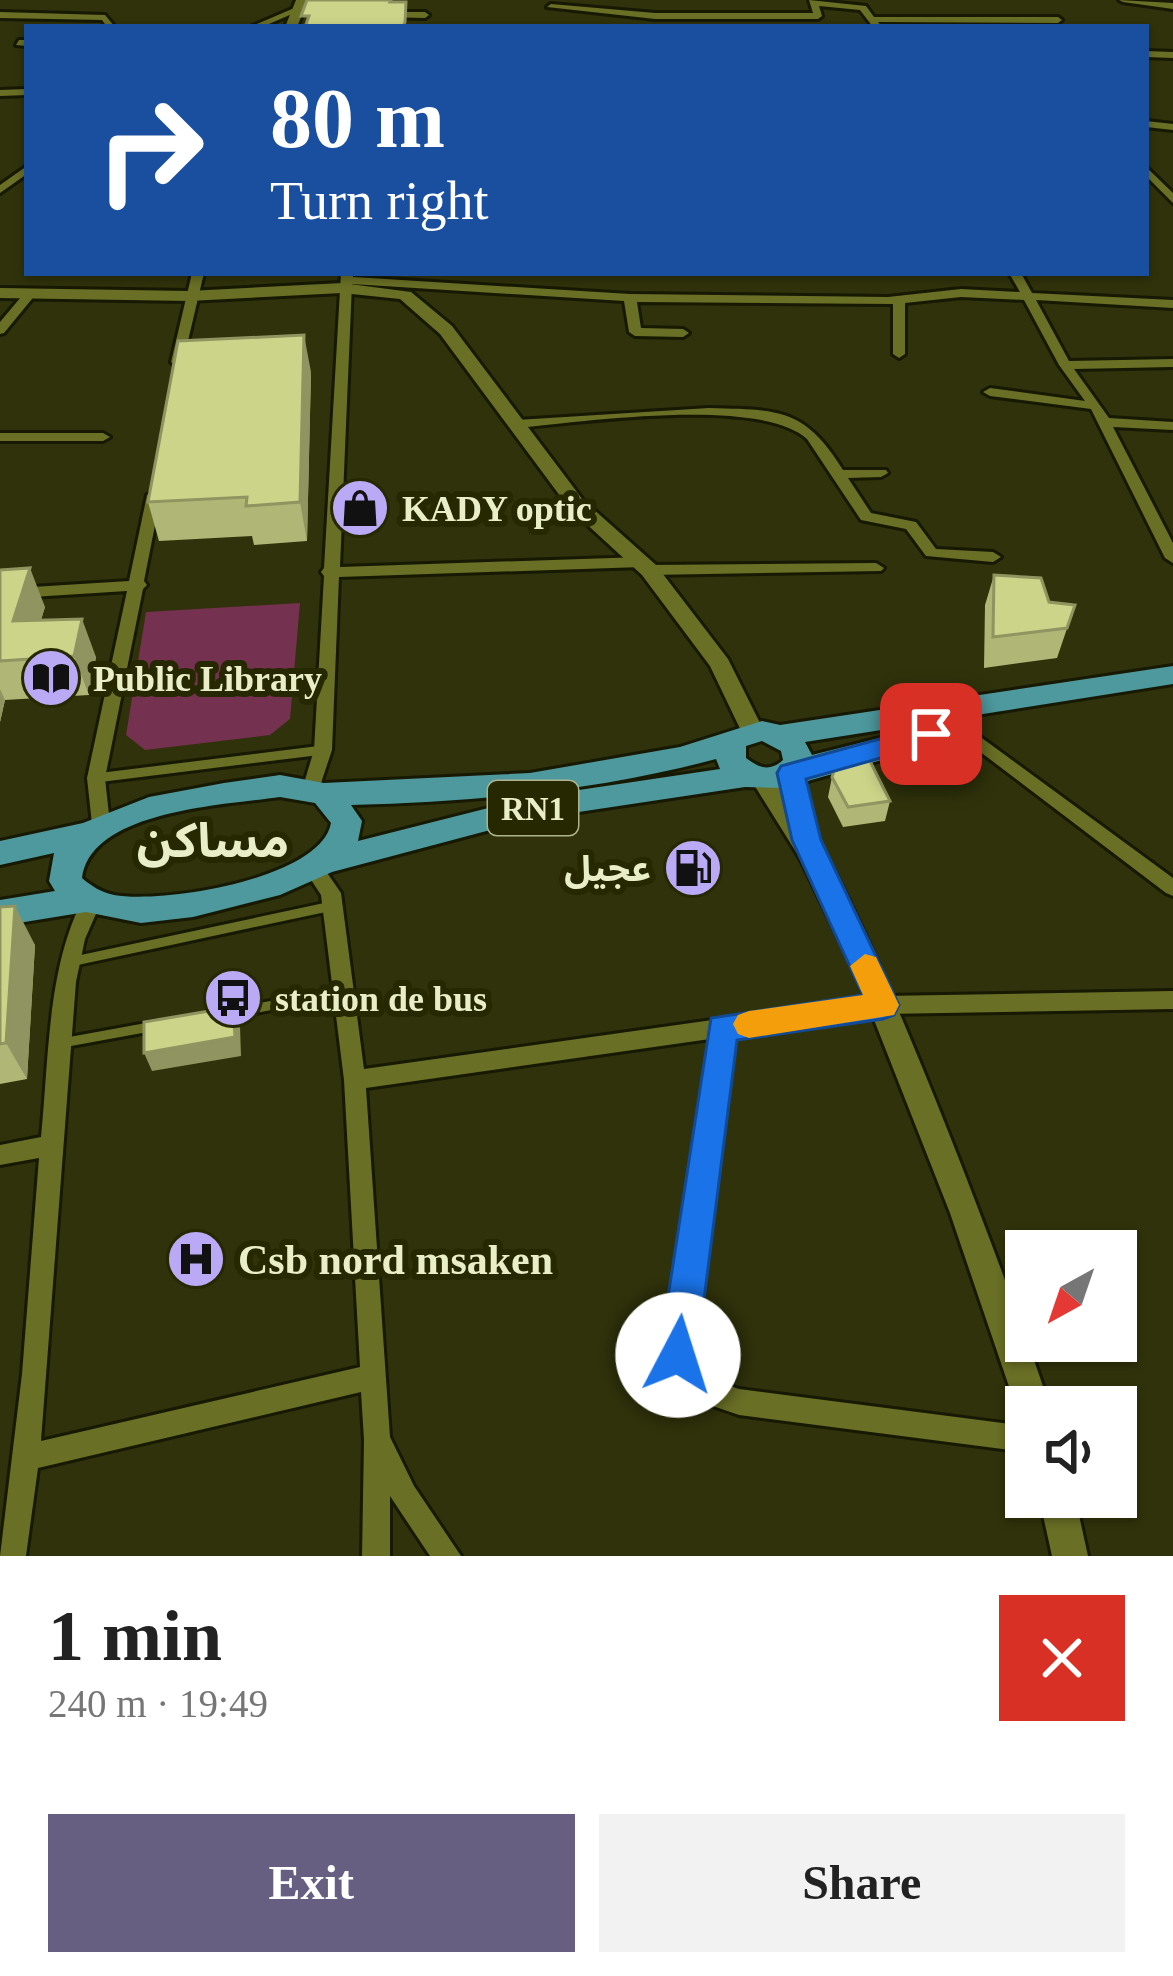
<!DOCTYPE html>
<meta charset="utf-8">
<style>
:root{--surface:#fff;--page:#f2f2f2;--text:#222;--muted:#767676;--accent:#665f81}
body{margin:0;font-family:"Times New Roman","Noto Sans Arabic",serif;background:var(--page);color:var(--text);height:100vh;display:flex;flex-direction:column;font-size:45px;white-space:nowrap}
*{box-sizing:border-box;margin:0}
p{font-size:39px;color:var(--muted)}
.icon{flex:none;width:66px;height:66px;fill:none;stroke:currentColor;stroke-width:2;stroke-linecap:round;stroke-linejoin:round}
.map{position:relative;height:1556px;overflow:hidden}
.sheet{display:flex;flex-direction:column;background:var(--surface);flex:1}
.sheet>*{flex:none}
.top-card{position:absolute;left:24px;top:24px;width:1125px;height:252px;border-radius:0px;box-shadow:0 3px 9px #0004;background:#1a4fa0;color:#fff;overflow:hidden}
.needle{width:78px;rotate:220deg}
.fabs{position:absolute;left:1005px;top:1230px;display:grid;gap:24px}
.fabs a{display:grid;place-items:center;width:132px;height:132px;border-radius:0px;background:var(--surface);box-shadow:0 3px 9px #0004;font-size:60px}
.pin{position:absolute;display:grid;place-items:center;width:102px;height:102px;color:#fff;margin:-51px;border-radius:24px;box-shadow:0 6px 18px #0006}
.me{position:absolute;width:132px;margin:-66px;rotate:5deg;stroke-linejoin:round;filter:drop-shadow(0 0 9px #0008)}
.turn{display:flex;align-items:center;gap:42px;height:252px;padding:0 48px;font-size:54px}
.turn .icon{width:156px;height:156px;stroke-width:2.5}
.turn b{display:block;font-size:84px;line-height:102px}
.round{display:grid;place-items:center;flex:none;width:126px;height:126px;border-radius:0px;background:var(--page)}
.headline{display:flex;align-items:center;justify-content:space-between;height:204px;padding:0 48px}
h1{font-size:72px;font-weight:600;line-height:90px}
.cta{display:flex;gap:24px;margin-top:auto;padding:24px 48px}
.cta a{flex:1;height:138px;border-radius:0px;background:var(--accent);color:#fff;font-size:48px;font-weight:600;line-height:138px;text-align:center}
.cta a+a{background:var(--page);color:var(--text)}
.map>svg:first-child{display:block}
.green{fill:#743150}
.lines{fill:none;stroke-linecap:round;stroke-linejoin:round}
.service-casing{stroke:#171903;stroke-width:15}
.minor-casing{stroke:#171903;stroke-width:6}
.tertiary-casing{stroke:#171903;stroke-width:6}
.primary-casing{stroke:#171903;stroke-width:6}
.service{stroke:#696f25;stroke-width:9}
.minor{fill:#696f25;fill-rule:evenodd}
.tertiary{fill:#696f25;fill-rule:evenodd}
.primary{fill:#4d999e;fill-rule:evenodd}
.wall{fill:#afb676}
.shaded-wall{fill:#8f9460}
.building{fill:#ccd489;stroke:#8f9460;stroke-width:3}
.route{fill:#1a73e8;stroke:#114b97;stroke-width:3}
.slow{fill:#f59e0b}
.labels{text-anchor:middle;stroke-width:12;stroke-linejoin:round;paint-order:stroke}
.shield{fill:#252801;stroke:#aeb38d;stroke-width:3}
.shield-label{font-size:33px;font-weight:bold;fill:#e9eec9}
.poi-label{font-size:36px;font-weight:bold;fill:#e9eec9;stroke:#252801;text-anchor:start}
.near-poi-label{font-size:42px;font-weight:bold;fill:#e9eec9;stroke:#252801;text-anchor:start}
.district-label{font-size:48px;font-weight:bold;fill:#e9eec9;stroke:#252801}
</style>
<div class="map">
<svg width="1173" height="1556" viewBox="0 0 1173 1556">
<rect width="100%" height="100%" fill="#2f320a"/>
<path class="green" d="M300 603 290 719 270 735 145 750 126 735 146 612Z"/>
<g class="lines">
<defs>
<path id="service" d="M96 778 323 750
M70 962 332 906
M225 1014 344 992
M62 1043 155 1026"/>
<path id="minor" d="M809 0 866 6 874 17H1058L1062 20 1058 23 878 22 882 27H873L860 10 819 6 822 16 818 19H655L547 7 551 4 655 13H813Z
M1119 0 1173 3V9L1123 2Z
M292 9 299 11 262 27H250Z
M0 12 105 15 115 27H107L102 20 0 18Z
M388 12H425L429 15 425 18 385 17Z
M19 40H27V46L16 45Z
M1146 51 1173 52V58L1146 57Z
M27 89V95L0 96V90Z
M1146 121 1173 124V130L1146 127Z
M27 166V174L0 193V185Z
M1146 167 1173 193V203L1146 176Z
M192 273H204L183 362 177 366 171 362Z
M341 273H353V277L630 294 888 297 961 289 1020 292 1009 273H1021L1032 293 1173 300V308L1036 300 1069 361 1173 359V367L1074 369 1109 418 1173 422V430L1113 427 1173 543V563L1165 558 1091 409 990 396 983 392 990 388 1085 401 1059 365 1024 300 961 297 905 303V354L899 358 893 354V304L637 302 641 328 683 329 689 333 683 337 635 336 629 332 624 301 352 284 340 567 642 557 650 562 642 567 339 577 332 750 317 795H305L302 790 314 750 324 576 321 572 324 568Z
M26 291 36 294 4 333 0 334V322Z
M709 408C778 410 804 407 843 470H886L888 473 881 477 848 478 871 513 916 522 936 549 993 552 1001 557 993 562 926 556 906 529 861 520 807 439C760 396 581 422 517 428L510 424 517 420Z
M0 433H103L110 437 103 441H0Z
M154 491 161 495 144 581 147 585 143 589 105 778 110 824 108 829H94L92 824 87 778 127 591 0 599V589L129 581 147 495Z
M876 563 884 568 881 571 649 575 641 570 649 565Z
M960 722 1173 878V896L1166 893 954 732 951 728Z
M314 862 321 864 341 893 364 1069 883 996 1173 991V1009L883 1014 731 1036 689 1334C696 1365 707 1379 739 1389L1026 1426V1452L739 1415 707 1404 675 1378 665 1334 710 1039 366 1088 390 1437 414 1486 461 1556H430L390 1496V1556H362L364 1440 361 1392 38 1468 26 1556H0L22 1374 39 1158 0 1165V1145L41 1137C49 1058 47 965 85 895L92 892 99 895 102 900 85 939 76 982 41 1441 360 1367 344 1080 321 895 304 869 307 864Z"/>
<path id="tertiary" d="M296 0H308L297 27H285Z
M342 283 411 292 452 326 583 500 656 565 728 659 764 731 760 737H744L710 666 642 575 569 508 440 334 400 299 342 293 189 301 0 298V288L189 291Z
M763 771C830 793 1022 1320 1050 1407H1026V1421L1016 1407 950 1213 856 974 801 860 751 780Z
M1039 1497H1075L1088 1556H1052Z"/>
<path id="primary" d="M1173 666V684L805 742 812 755 956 719 970 729 966 736 783 788 745 787 532 819 332 872 280 895 193 917 141 923 86 912 0 926V900L55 891 49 881 54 853 0 865V841L83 823 149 797 224 783 280 775 324 783 530 773 680 747 762 721 780 725ZM762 741 781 751 783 760C770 772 759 768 746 758V746ZM716 759 720 769 532 797 358 841 362 821 351 805C475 802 596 791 716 759ZM280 797 315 803 331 823C321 879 162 904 114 895 101 892 91 886 82 878 91 810 225 805 280 797Z"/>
</defs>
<use href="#service" class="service-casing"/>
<use href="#minor" class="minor-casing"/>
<use href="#tertiary" class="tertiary-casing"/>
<use href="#primary" class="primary-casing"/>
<use href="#service" class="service"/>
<use href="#minor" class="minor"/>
<use href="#tertiary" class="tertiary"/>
<use href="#primary" class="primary"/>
</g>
<path class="wall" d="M311 372 307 541 254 545 252 536 159 541 148 502Z
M0 570 45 607 41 620 96 657 89 695 5 700 0 722Z
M994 575 1049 602 1075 605 1057 658 984 668 985 605Z
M832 777 890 801 885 821 843 827 828 797Z
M0 907 35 945 27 1079 0 1084Z"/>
<path class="shaded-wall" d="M304 335 311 372 307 541 300 502Z
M30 568 45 607 28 660 13 621Z
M82 619 96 657 89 695 74 656Z
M0 689 5 700 0 722Z
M15 906 35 945 27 1079 6 1043Z
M233 1007 240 1026 241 1056 152 1071 144 1053Z"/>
<path class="building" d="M307 0H391L390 2H406L405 22 403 27H305L309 16H301Z
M304 335 300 502 246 506 247 497 148 502 178 341Z
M30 568 13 621 82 619 74 656 0 661V570Z
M994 575 1041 578 1049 602 1075 605 1067 628 993 637Z
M866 753 890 801 848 807 832 777 836 765Z
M15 906 6 1043 0 1044V907Z
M233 1007 235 1037 144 1053V1022Z"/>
<path class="route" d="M931 725 944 734 941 741 806 779 821 840 899 1005 894 1015 883 1019 737 1040 697 1355 691 1369 678 1374 664 1369 659 1355 711 1018 863 995 792 840 777 773 781 766Z"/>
<path class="slow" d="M865 954 876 957 899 1005 894 1015 749 1038 738 1034 733 1024 738 1015 749 1011 863 995 850 966Z"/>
<defs>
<symbol id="shop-disc" viewBox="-11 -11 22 22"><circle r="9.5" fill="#baaaf6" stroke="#252801"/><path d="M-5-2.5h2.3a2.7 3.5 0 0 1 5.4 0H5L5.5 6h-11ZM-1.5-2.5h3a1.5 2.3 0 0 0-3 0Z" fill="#111"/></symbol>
<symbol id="library-disc" viewBox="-11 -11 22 22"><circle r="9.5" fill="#baaaf6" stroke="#252801"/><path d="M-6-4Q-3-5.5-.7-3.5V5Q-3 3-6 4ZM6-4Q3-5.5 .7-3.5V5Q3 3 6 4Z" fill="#111"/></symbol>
<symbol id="fuel-disc" viewBox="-11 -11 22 22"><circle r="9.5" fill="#baaaf6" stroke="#252801"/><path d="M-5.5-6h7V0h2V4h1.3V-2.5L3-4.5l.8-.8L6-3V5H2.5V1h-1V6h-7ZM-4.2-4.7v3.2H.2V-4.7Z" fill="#111"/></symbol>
<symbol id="bus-disc" viewBox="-11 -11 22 22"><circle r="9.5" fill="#baaaf6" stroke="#252801"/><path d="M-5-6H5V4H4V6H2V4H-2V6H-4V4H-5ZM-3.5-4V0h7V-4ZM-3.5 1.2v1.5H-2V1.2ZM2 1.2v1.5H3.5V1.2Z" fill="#111"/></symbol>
<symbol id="hospital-disc" viewBox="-11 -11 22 22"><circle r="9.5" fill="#baaaf6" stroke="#252801"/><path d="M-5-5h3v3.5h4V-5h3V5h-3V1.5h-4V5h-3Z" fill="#111"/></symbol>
</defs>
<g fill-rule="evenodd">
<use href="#shop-disc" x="327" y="475" width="66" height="66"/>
<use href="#library-disc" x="18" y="645" width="66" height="66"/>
<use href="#fuel-disc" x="660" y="835" width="66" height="66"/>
<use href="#bus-disc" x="200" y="965" width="66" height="66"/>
<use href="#hospital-disc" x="163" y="1226" width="66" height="66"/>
</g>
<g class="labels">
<rect class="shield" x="488" y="781" width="90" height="54" rx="9"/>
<g class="shield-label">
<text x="533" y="820">RN1</text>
</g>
<g class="poi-label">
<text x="402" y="521">KADY optic</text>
<text x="93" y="691">Public Library</text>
<text x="651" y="881" text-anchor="end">عجيل</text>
<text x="275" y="1011">station de bus</text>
</g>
<g class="near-poi-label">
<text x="238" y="1274">Csb nord msaken</text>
</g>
<g class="district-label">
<text x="213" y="857">مساكن</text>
</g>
</g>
</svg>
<div class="fabs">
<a><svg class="needle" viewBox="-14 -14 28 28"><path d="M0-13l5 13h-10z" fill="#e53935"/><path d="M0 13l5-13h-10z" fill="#767676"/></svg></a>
<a><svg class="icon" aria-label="sound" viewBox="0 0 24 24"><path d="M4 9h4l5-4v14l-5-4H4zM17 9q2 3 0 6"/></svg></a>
</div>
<div class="pin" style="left:931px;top:734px;background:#d93025"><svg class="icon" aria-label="arrive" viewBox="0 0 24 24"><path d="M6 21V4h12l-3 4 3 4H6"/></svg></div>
<svg class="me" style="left:678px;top:1355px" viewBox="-20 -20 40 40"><circle r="19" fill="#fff"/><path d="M0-13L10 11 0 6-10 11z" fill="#1a73e8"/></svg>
<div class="top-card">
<div class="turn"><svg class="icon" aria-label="right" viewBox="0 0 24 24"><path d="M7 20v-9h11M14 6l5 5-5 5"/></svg><div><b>80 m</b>Turn right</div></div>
</div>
</div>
<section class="sheet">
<div class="headline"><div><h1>1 min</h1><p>240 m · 19:49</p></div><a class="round" style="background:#d93025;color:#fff"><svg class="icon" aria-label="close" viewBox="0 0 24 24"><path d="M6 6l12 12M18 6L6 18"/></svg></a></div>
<div class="cta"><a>Exit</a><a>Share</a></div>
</section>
